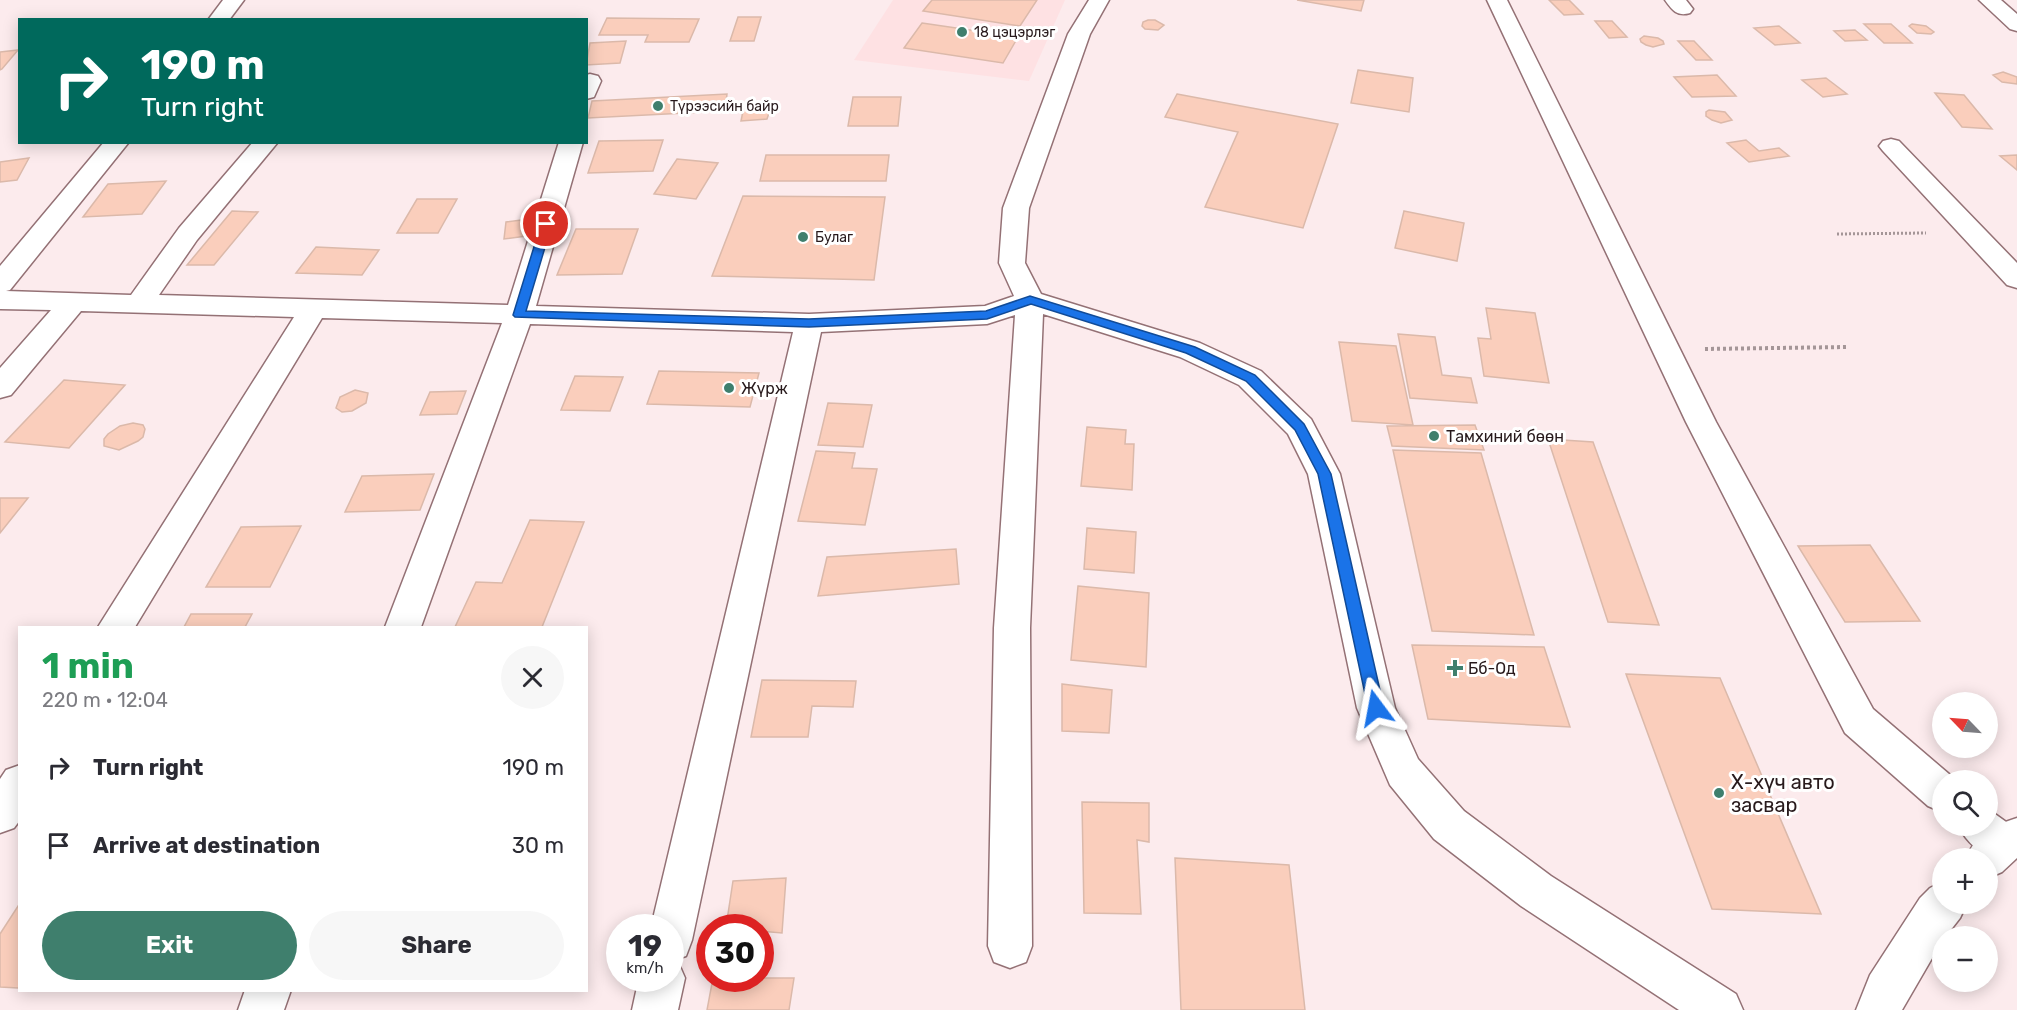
<!DOCTYPE html>
<meta charset="utf-8">
<style>
:root{--surface:#fff;--page:#f7f7f7;--text:#2b2b33;--muted:#7c7c81;--accent:#3f7f6d}
body{margin:0;font-family:Rubik,sans-serif;background:var(--page);color:var(--text);height:100vh;display:flex;flex-direction:column;font-size:22px;white-space:nowrap}
*{box-sizing:border-box;margin:0}
p{font-size:20px;color:var(--muted)}
.icon{flex:none;width:33px;height:33px;fill:none;stroke:currentColor;stroke-width:2;stroke-linecap:round;stroke-linejoin:round}
.map{position:relative;flex:1;overflow:hidden}
.details{position:absolute;left:18px;top:626px;width:570px;height:366px;display:flex;flex-direction:column;background:var(--surface);border-radius:0px;box-shadow:0 3px 15px #0003}
.details>*{flex:none}
.guide{position:absolute;left:18px;top:18px;width:570px;height:126px;border-radius:0px;box-shadow:0 3px 15px #0003;background:#00695c;color:#fff;overflow:hidden}
.needle{width:39px;rotate:295deg}
.fabs{position:absolute;left:1932px;top:692px;display:grid;gap:12px}
.fabs a{display:grid;place-items:center;width:66px;height:66px;border-radius:50%;background:var(--surface);box-shadow:0 3px 15px #0003;font-size:30px}
.speed{position:absolute;left:606px;top:914px;display:flex;gap:12px;font-size:30px;font-weight:700;text-align:center}
.speed>*{display:grid;place-content:center;width:78px;height:78px;border-radius:50%;background:var(--surface);box-shadow:0 3px 15px #0003;line-height:1}
.speed small{font-size:15px;font-weight:400}
.speed .limit{border:9px solid #d22;background:#fff;color:#111}
.pin{position:absolute;display:grid;place-items:center;width:51px;height:51px;color:#fff;margin:-26px;border:3px solid #fff;border-radius:50%;box-shadow:0 2px 6px #0007}
.me{position:absolute;width:66px;margin:-33px;rotate:347deg;stroke-linejoin:round;filter:drop-shadow(0 0 4px #0008)}
.turn{display:flex;align-items:center;gap:21px;height:126px;padding:0 24px;font-size:27px}
.turn .icon{width:78px;height:78px;stroke-width:2.5}
.turn b{display:block;font-size:42px;line-height:51px}
.round{display:grid;place-items:center;flex:none;width:63px;height:63px;border-radius:32px;background:var(--page)}
.headline{display:flex;align-items:center;justify-content:space-between;height:102px;padding:0 24px}
h1{font-size:36px;font-weight:700;line-height:45px;color:#1e9e55}
.button{display:flex;gap:12px;margin-top:auto;padding:12px 24px}
.button a{flex:1;height:69px;border-radius:36px;background:var(--accent);color:#fff;font-size:24px;font-weight:700;line-height:69px;text-align:center}
.button a+a{background:var(--page);color:var(--text)}
ul{padding:0;list-style:none}
li{display:flex;align-items:center;gap:18px;height:78px;padding:0 24px}
li div{flex:1}
li b{display:block;font-size:22px}
li em{font-style:normal}
.map>svg:first-child{display:block}
.built{fill:#fee1e3}
.building{fill:#facebc;stroke:#dbb9aa;stroke-width:1.5}
.lines{fill:none;stroke-linecap:round;stroke-linejoin:round}
.minor-casing{stroke:#947175;stroke-width:3}
.major-casing{stroke:#947175;stroke-width:3}
.path-far1{stroke:#a49597;stroke-width:3;stroke-dasharray:2 2;stroke-linecap:butt}
.path{stroke:#a49597;stroke-width:4;stroke-dasharray:3 3;stroke-linecap:butt}
.minor{fill:#fff;fill-rule:evenodd}
.major{fill:#fff;fill-rule:evenodd}
.route{fill:#1a73e8;stroke:#114b97;stroke-width:1.5}
.poi-dot{fill:#3f7f6d;stroke:#fff;stroke-width:2}
.labels{text-anchor:middle;stroke-width:6;stroke-linejoin:round;paint-order:stroke}
.far-poi-label{font-size:14px;fill:#281a1c;stroke:#fff;text-anchor:start}
.poi-label{font-size:16px;fill:#281a1c;stroke:#fff;text-anchor:start}
.near-poi-label{font-size:20px;fill:#281a1c;stroke:#fff;text-anchor:start}
</style>
<div class="map">
<svg width="2017" height="1010" viewBox="0 0 2017 1010">
<rect width="100%" height="100%" fill="#fcebed"/>
<path class="built" d="M893 0H1065L1029 81 854 60Z"/>
<path class="building" d="M932 0H1037L1020 26 923 11Z
M1297 0H1364L1361 11Z
M1549 0H1569L1583 14 1564 15Z
M738 17H761L754 41H730Z
M607 18 699 19 689 42H645L648 35H599Z
M1148 20H1155L1164 25 1158 30 1145 29 1142 26 1143 22Z
M1595 21H1612L1627 37 1609 38Z
M922 23 1018 37 1003 63 904 48Z
M1864 24H1891L1912 43H1884Z
M1912 24 1926 26 1934 32 1931 34 1917 33 1909 26Z
M1779 26 1800 43 1775 45 1754 28Z
M1855 30 1867 40 1845 41 1834 31Z
M1644 36 1658 38 1663 41 1664 44 1653 47 1646 45 1641 42 1640 39Z
M626 41 620 63 586 65 590 43Z
M1678 41H1694L1712 60H1696Z
M18 50 2 69 0 70V52Z
M1358 70 1413 78 1409 112 1351 103Z
M2003 72 2017 77V84L2002 82 1993 75Z
M1717 75 1736 96 1692 97 1674 77Z
M1826 78 1847 94 1823 97 1802 80Z
M1935 93 1964 95 1992 129 1962 127Z
M727 94 725 111 588 118 592 101Z
M1177 94 1338 124 1303 228 1205 207 1238 132 1165 117Z
M853 97H901L898 126H848Z
M772 104 767 119 741 121 744 106Z
M1709 110 1725 112 1732 120 1721 123 1712 120 1706 116V112Z
M663 140 653 171 588 173 599 141Z
M1746 140 1759 151 1779 148 1789 156 1749 162 1727 143Z
M766 155H889L886 181H760Z
M2017 155V170L2000 156Z
M29 158 17 180 0 182V162Z
M677 159 718 163 696 199 654 194Z
M166 181 142 214 83 217 108 184Z
M743 196 885 197 874 280 712 276Z
M417 199H457L438 233H397Z
M232 211 258 212 214 265H187Z
M1404 211 1464 223 1457 261 1395 248Z
M536 218 534 235 504 239 506 222Z
M576 229H638L622 274 557 275Z
M316 247 379 250 362 275 296 273Z
M1486 308 1535 313 1549 383 1484 376 1478 338 1491 339Z
M1398 334 1435 337 1442 375 1471 378 1477 403 1410 398Z
M1339 342 1396 346 1413 425 1352 421Z
M659 371 759 373 750 407 647 404Z
M575 376 623 377 610 411 561 410Z
M64 380 125 385 69 448 5 442Z
M355 390 368 393 366 403 352 411 342 412 336 408 340 397Z
M466 391 457 414 420 415 430 392Z
M828 403 872 405 863 447 818 445Z
M133 423 143 425 145 429 143 437 138 441 119 450 104 446V439L108 434 120 426Z
M1475 425 1484 450 1392 446 1387 426Z
M1087 427 1126 430 1125 444H1134L1132 490 1081 486Z
M1548 439 1593 442 1659 625 1608 622Z
M1393 450 1481 453 1534 635 1432 631Z
M816 451 855 453 852 468 877 469 865 525 798 521Z
M434 474 420 510 345 512 362 476Z
M0 498H28L0 533Z
M530 520 584 522 542 627H455L476 582 502 583Z
M301 526 270 587H206L241 527Z
M1087 528 1136 532 1134 573 1084 569Z
M1870 545 1920 621 1845 622 1798 546Z
M956 549 959 584 818 596 827 557Z
M1078 586 1149 593 1146 667 1071 660Z
M191 614H252L245 627H184Z
M1412 645 1544 647 1570 727 1428 719Z
M1626 674 1720 678 1821 914 1712 909Z
M762 680 856 681 853 707 812 706 808 737H751Z
M1062 684 1112 690 1109 733 1062 731Z
M1082 802 1149 803V842L1137 840 1141 914 1084 913Z
M1175 858 1289 865 1305 1010H1181Z
M786 878 782 933 760 931V927H726L733 881Z
M20 903V986L18 988 0 987V934Z
M713 978H794L789 1010H707Z"/>
<g class="lines">
<defs>
<path id="minor" d="M223 0H244L229 20H208Z
M1089 0H1109L1090 34 1029 208 1025 263 1041 294 1200 343 1261 371 1311 419 1340 474 1395 708 1418 759 1464 811 1551 876 1736 994 1743 1010H1679L1521 906 1434 839 1390 785 1357 708 1308 474 1288 434 1239 385 1180 357 1043 314 1030 628 1032 946 1026 962 1010 968 994 962 988 946 994 628 1015 315 987 324 821 332 692 940 686 956 674 960 678 962 685 978 678 1010H632L639 978H670V927H651L793 332 530 324 421 627H385L502 323 322 318 135 627H98L294 317 81 311 11 395 0 398V368L51 310 0 309V266L104 142H129L10 290 6 291 131 295 179 228 253 142H278L197 240 159 295 508 305 559 142H583L536 306 809 314 985 306 1014 296 999 263 1003 208 1068 34Z
M1487 0H1507L1716 422 1873 709 1956 780H1942V812L1928 806 1845 733 1686 422Z
M1665 0H1686L1693 9 1690 13C1677 17 1672 10 1665 0Z
M1979 0H2001L2017 14V31L2010 29Z
M590 74 598 76 601 81 594 97 586 99V75Z
M1891 139 1899 141 2017 263V288L2007 285 1883 151 1879 146 1883 141Z
M20 765V820L14 828 0 833V779L6 770Z
M1988 809 2016 829V857L2001 863C1982 855 1967 844 1958 825H1988Z
M245 990H291L284 1010H238Z"/>
<path id="major" d="M2017 818V858L2002 872 1988 878V858H1966C1977 833 1992 826 2017 818Z
M1942 882V903H1967L1960 918 1946 936H1942V941L1902 1010H1856L1870 975 1920 898 1930 888Z"/>
</defs>
<use href="#minor" class="minor-casing"/>
<use href="#major" class="major-casing"/>
<path class="path-far1" d="M1837 234 1926 233"/>
<path class="path" d="M1705 349 1848 347"/>
<use href="#minor" class="minor"/>
<use href="#major" class="major"/>
</g>
<path class="route" d="M546 221 552 224 526 311 809 319 986 311 1030 296 1195 347 1255 375 1304 424 1331 474 1384 708 1382 713 1376 715 1371 713 1368 708 1318 474 1295 430 1246 381 1186 353 1031 304 987 319 809 327 515 317 513 315 541 224Z"/>
<g class="poi-dot">
<circle cx="962" cy="32" r="6"/>
<circle cx="658" cy="106" r="6"/>
<circle cx="803" cy="237" r="6"/>
<circle cx="729" cy="388" r="6"/>
<circle cx="1434" cy="436" r="6"/>
<path d="M1452 659h6v6h6v6h-6v6h-6v-6h-6v-6h6z"/>
<circle cx="1719" cy="793" r="6"/>
</g>
<g class="labels">
<g class="far-poi-label">
<text x="974" y="37">18 цэцэрлэг</text>
<text x="670" y="111">Түрээсийн байр</text>
<text x="815" y="242">Булаг</text>
</g>
<g class="poi-label">
<text x="741" y="394">Жүрж</text>
<text x="1446" y="442">Тамхиний бөөн</text>
<text x="1468" y="674">Бб-Од</text>
</g>
<g class="near-poi-label">
<text x="1731" y="789">Х-хүч авто<tspan x="1731" dy="23">засвар</tspan></text>
</g>
</g>
</svg>
<div class="fabs">
<a><svg class="needle" viewBox="-14 -14 28 28"><path d="M0-13l5 13h-10z" fill="#e53935"/><path d="M0 13l5-13h-10z" fill="#7c7c81"/></svg></a>
<a><svg class="icon" aria-label="search" viewBox="0 0 24 24"><circle cx="10" cy="10" r="6"/><path d="M15 15l6 6"/></svg></a>
<a>+</a>
<a>−</a>
</div>
<div class="speed"><div>19<small>km/h</small></div><div class="limit">30</div></div>
<div class="pin" style="left:546px;top:224px;background:#d93025"><svg class="icon" aria-label="arrive" viewBox="0 0 24 24"><path d="M6 21V4h12l-3 4 3 4H6"/></svg></div>
<svg class="me" style="left:1376px;top:708px" viewBox="-20 -20 40 40"><path d="M0-17L14 15 0 8-14 15z" fill="#1a73e8" stroke="#fff" stroke-width="4"/></svg>
<div class="guide">
<div class="turn"><svg class="icon" aria-label="right" viewBox="0 0 24 24"><path d="M7 20v-9h11M14 6l5 5-5 5"/></svg><div><b>190 m</b>Turn right</div></div>
</div>
<section class="details">
<div class="headline"><div><h1>1 min</h1><p>220 m · 12:04</p></div><a class="round"><svg class="icon" aria-label="close" viewBox="0 0 24 24"><path d="M6 6l12 12M18 6L6 18"/></svg></a></div>
<ul>
<li><svg class="icon" aria-label="right" viewBox="0 0 24 24"><path d="M7 20v-9h11M14 6l5 5-5 5"/></svg><div><b>Turn right</b></div><em>190 m</em></li>
<li><svg class="icon" aria-label="arrive" viewBox="0 0 24 24"><path d="M6 21V4h12l-3 4 3 4H6"/></svg><div><b>Arrive at destination</b></div><em>30 m</em></li>
</ul>
<div class="button"><a>Exit</a><a>Share</a></div>
</section>
</div>
